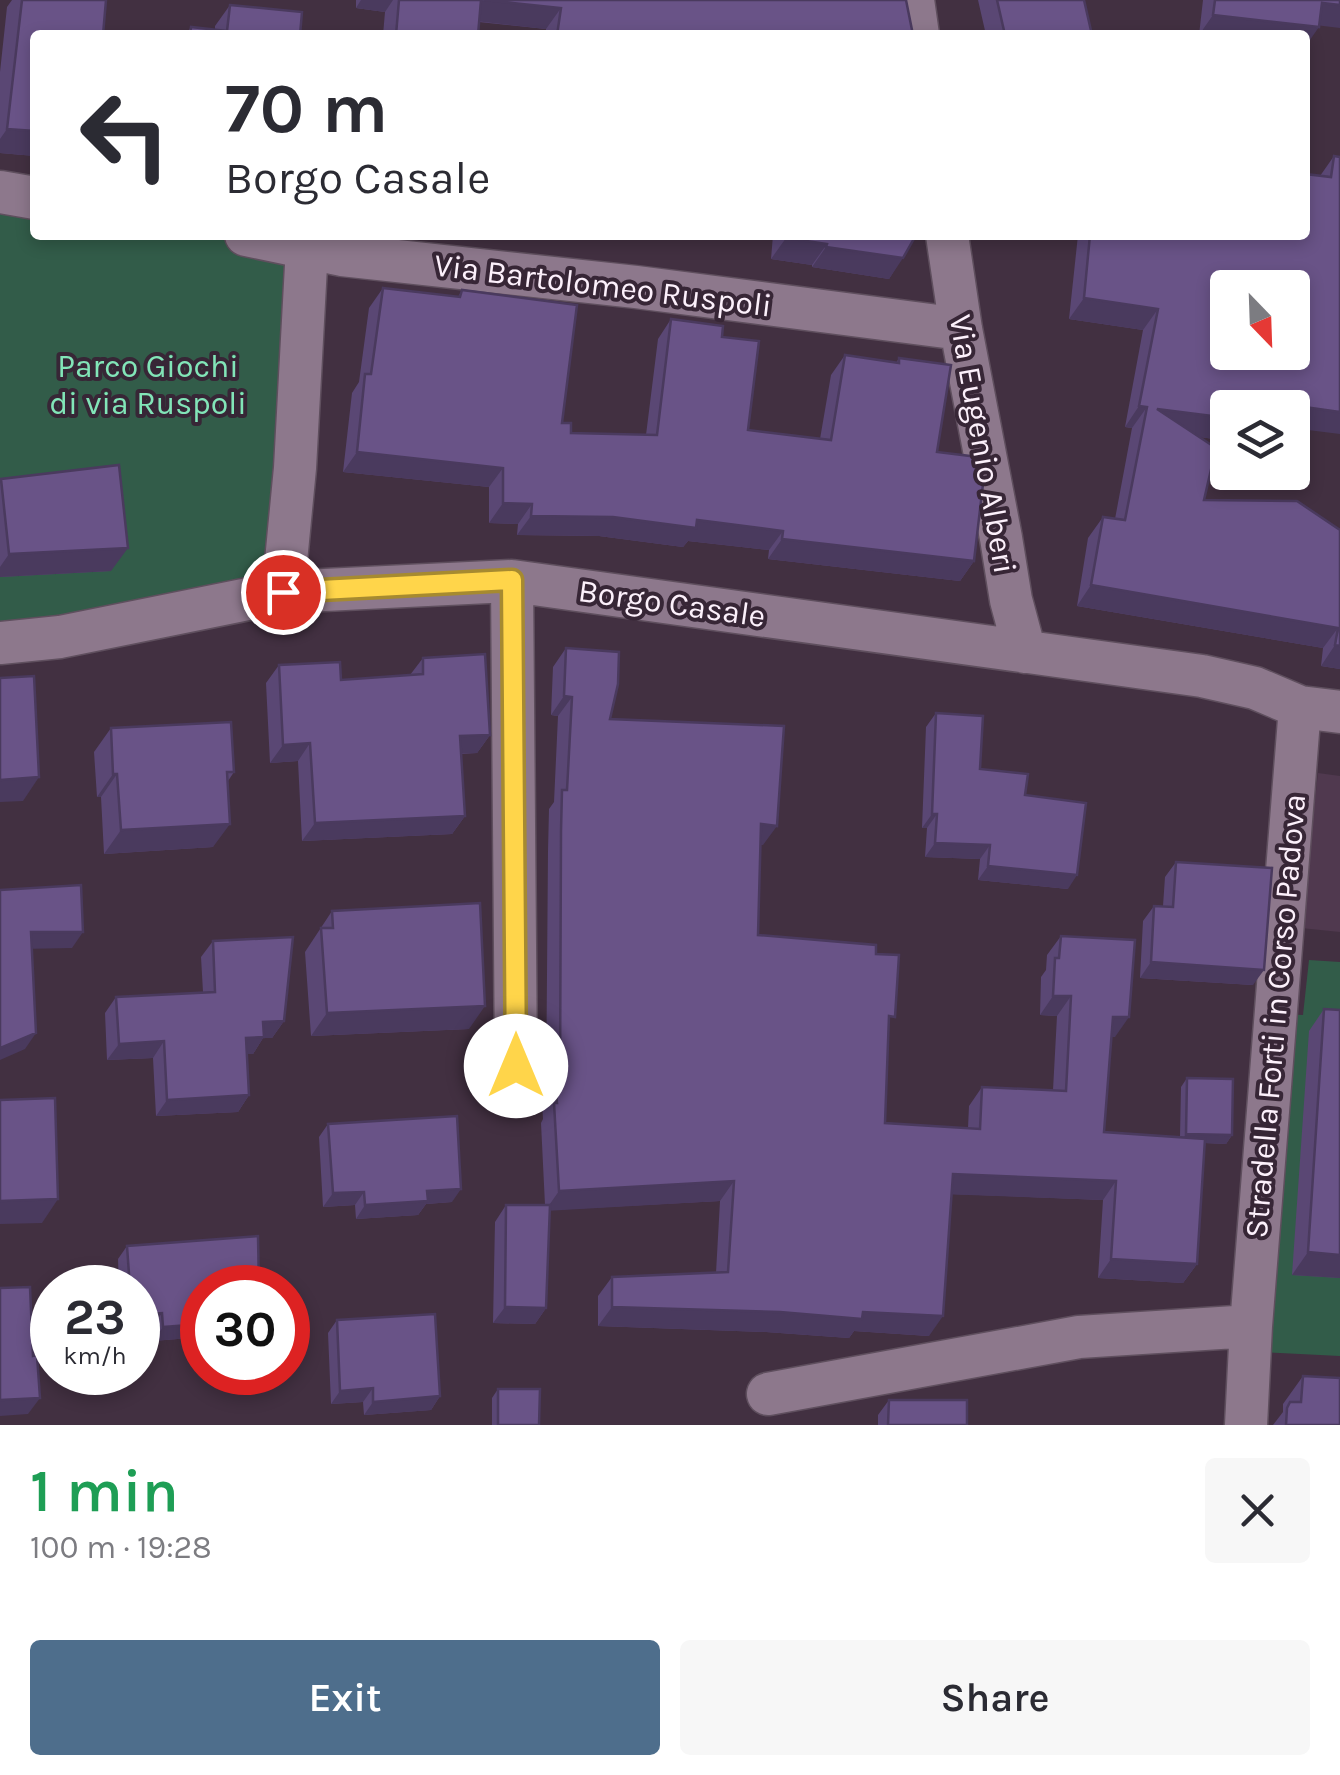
<!DOCTYPE html>
<meta charset="utf-8">
<style>
:root{--surface:#fff;--page:#f7f7f7;--text:#2b2b33;--muted:#7c7c81;--accent:#4e6e8c}
body{margin:0;font-family:Karla,sans-serif;background:var(--page);color:var(--text);height:100vh;display:flex;flex-direction:column;font-size:38px;white-space:nowrap}
*{box-sizing:border-box;margin:0}
p{font-size:32px;color:var(--muted)}
.icon{flex:none;width:55px;height:55px;fill:none;stroke:currentColor;stroke-width:2;stroke-linecap:round;stroke-linejoin:round}
.map{position:relative;height:1425px;overflow:hidden}
.drawer{display:flex;flex-direction:column;background:var(--surface);flex:1}
.drawer>*{flex:none}
.hud{position:absolute;left:30px;top:30px;width:1280px;height:210px;border-radius:10px;box-shadow:0 5px 15px #0003;background:#fff;color:var(--text);overflow:hidden}
.needle{width:65px;rotate:157deg}
.buttons{position:absolute;left:1210px;top:270px;display:grid;gap:20px}
.buttons a{display:grid;place-items:center;width:100px;height:100px;border-radius:10px;background:var(--surface);box-shadow:0 5px 15px #0003;font-size:50px}
.speed{position:absolute;left:30px;top:1265px;display:flex;gap:20px;font-size:50px;font-weight:700;text-align:center}
.speed>*{display:grid;place-content:center;width:130px;height:130px;border-radius:50%;background:var(--surface);box-shadow:0 5px 15px #0003;line-height:1}
.speed small{font-size:25px;font-weight:400}
.speed .limit{border:15px solid #d22;background:#fff;color:#111}
.pin{position:absolute;display:grid;place-items:center;width:85px;height:85px;color:#fff;margin:-42px;border:5px solid #fff;border-radius:50%;box-shadow:0 2px 10px #0007}
.me{position:absolute;width:110px;margin:-55px;rotate:0deg;stroke-linejoin:round;filter:drop-shadow(0 0 8px #0008)}
.turn{display:flex;align-items:center;gap:35px;height:210px;padding:0 30px;font-size:45px}
.turn .icon{width:130px;height:130px;stroke-width:2.5}
.turn b{display:block;font-size:70px;line-height:85px}
.round{display:grid;place-items:center;flex:none;width:105px;height:105px;border-radius:10px;background:var(--page)}
.summary{display:flex;align-items:center;justify-content:space-between;height:170px;padding:0 30px}
h1{font-size:60px;font-weight:600;line-height:75px;color:#1e9e55}
.primary-button{display:flex;gap:20px;margin-top:auto;padding:20px 30px}
.primary-button a{flex:1;height:115px;border-radius:10px;background:var(--accent);color:#fff;font-size:40px;font-weight:600;line-height:115px;text-align:center}
.primary-button a+a{background:var(--page);color:var(--text)}
.map>svg:first-child{display:block}
.built{fill:#50394f}
.green{fill:#325c49}
.lines{fill:none;stroke-linecap:round;stroke-linejoin:round}
.minor-casing{stroke:#5f4f5e;stroke-width:45}
.minor{stroke:#8d788c;stroke-width:42}
.wall{fill:#5a4774}
.shaded-wall{fill:#4a3a5e}
.building{fill:#695387;stroke:#4a3a5e;stroke-width:2.5;fill-rule:evenodd}
.route-casing{stroke:#a68a30;stroke-width:25}
.route{stroke:#ffd54a;stroke-width:18}
.labels{text-anchor:middle;stroke-width:8;stroke-linejoin:round;paint-order:stroke}
.street-label{font-size:32px;fill:#fcf0fb;stroke:#372636}
.park-label{font-size:32px;fill:#82e5b8;stroke:#372636}
</style>
<div class="map">
<svg width="1340" height="1425" viewBox="0 0 1340 1425">
<rect width="100%" height="100%" fill="#423041"/>
<path class="built" d="M1318 773 1340 776V932L1301 928Z"/>
<path class="green" d="M0 205 35 210V235H221L307 247 283 592 0 643Z
M1309 960 1340 962V1356L1258 1352 1281 1014 1303 1015Z"/>
<g class="lines">
<defs>
<path id="minor" d="M913 0 918 35
M0 192 35 198
M246 235 342 255 636 287 961 329
M947 235 961 329 1001 538 1011 600 1025 652
M512 581 516 1066
M283 592 295 468 307 247
M0 643 60 637 283 592 512 581 1202 676 1255 688 1300 707 1340 712
M768 1394 1079 1337 1251 1326
M1246 1425 1251 1326 1300 707"/>
</defs>
<use href="#minor" class="minor-casing"/>
<use href="#minor" class="minor"/>
</g>
<path class="wall" d="M12 0H106L35 35V156L0 153V72L7 7Z
M356 0H906L913 35H545L546 29 479 22 478 35H383L385 12 356 8Z
M978 0H1084L1092 35H986Z
M1203 0H1340L1319 25 1305 35H1199Z
M230 5 300 35H185L191 27 215 30V26Z
M1334 156 1300 429 1228 408V441L1200 437 1204 500 1340 530V669L1321 666 1323 648 1077 606 1088 538 1103 517 1115 519 1132 428 1125 427 1143 330 1069 319 1078 235H1305L1320 176Z
M773 235H916L889 279 812 267V265L771 259Z
M383 288 458 297 462 290 571 433 646 435 658 339 671 319 722 337 748 430 820 439 831 375 845 355 896 363 899 358 937 452 974 561 960 581 768 559 769 550 688 541 683 547 599 536 517 535 518 524 489 523V487L343 472 352 393 359 382 369 308Z
M0 480 111 571 0 577Z
M566 648 610 719 763 845H760L758 935 876 954 889 1026 885 1123 968 1128 969 1106 982 1087 1053 1090 1057 1016 1040 1015 1041 977 1046 970 1047 955 1061 936 1115 1037H1111L1104 1132 1180 1137 1181 1087 1187 1078 1232 1135 1226 1144 1205 1143 1197 1264 1183 1283 1098 1278 1103 1200 952 1194 929 1336 854 1331 849 1338 766 1332 598 1326V1296L612 1277 716 1273 720 1201 550 1210 546 1308 535 1324 493 1323 495 1222 506 1205H545L541 1123 543 1119 542 1103 546 1097 548 851 549 809 554 802 558 716 551 715 553 667Z
M423 658 490 735 477 753 461 754 465 816 452 834 302 841 298 761 270 763 266 683 279 665 341 680 410 675Z
M936 713 980 769 1025 795 1068 889 978 880 980 859 925 857 927 828H922L926 727Z
M111 728 234 772 228 781 213 847 104 854 101 797H97L94 752Z
M1176 862 1253 985 1140 978 1143 921 1154 906H1163L1165 877Z
M332 911 469 1029 311 1036 305 952Z
M213 941 284 1021 272 1038H263L253 1054H247L249 1095 238 1112 156 1116 153 1058 107 1060 105 1013 116 997 203 992 201 957Z
M1324 1009 1340 1278 1292 1275 1309 1031Z
M328 1124 452 1202 426 1204 418 1215 356 1219 355 1205 323 1207 319 1137Z
M127 1246 202 1288V1337L153 1341V1326L138 1288H119L118 1259Z
M337 1320 440 1396 431 1410 364 1415 363 1402 331 1404 328 1333Z
M1303 1376 1340 1425H1273L1283 1412V1404Z
M498 1389 539 1425H492V1398Z
M889 1400 967 1425H878V1415Z"/>
<path class="shaded-wall" d="M361 0H393L385 12 356 8Z
M481 0 561 8 546 29 467 20Z
M1322 3 1340 5V28L1307 24Z
M1213 15 1319 27 1305 47V35H1199Z
M7 129 35 131V156L0 153V139Z
M786 238 827 244 812 265 771 259Z
M826 247 903 258 889 279 812 267Z
M1084 298 1158 309 1143 330 1069 319Z
M1139 406 1147 407 1132 428 1125 427Z
M1304 407 1340 412V434L1300 429 1292 440V423Z
M1157 409 1228 418V441L1142 429Z
M357 452 503 468 489 487 343 472Z
M503 503 532 504 518 524 489 523Z
M531 516 697 520 783 531 769 550 688 541 683 547 599 536 517 535Z
M782 539 974 561 960 581 768 559Z
M128 548 111 571 0 577V567L9 554Z
M1091 585 1338 628 1323 648 1077 606Z
M1335 645 1340 646V669L1321 666Z
M564 696 572 697 558 716 551 715Z
M490 735 477 753 447 754 460 736Z
M310 743 298 761 270 763 283 745Z
M113 774H117L101 797H97Z
M39 777 23 801 0 802V780Z
M932 814H937L927 828H922Z
M465 816 452 834 302 841 315 823Z
M230 824 213 847 104 854 121 830Z
M761 824 777 826 763 845 747 844Z
M935 843 990 845 980 859 925 857Z
M988 866 1077 875 1068 889 978 880Z
M31 932H83L72 948 20 949Z
M1151 962 1264 970 1253 985 1140 978Z
M1053 996H1071L1057 1016 1040 1015Z
M485 1006 469 1029 311 1036 327 1013Z
M1113 1017H1129L1115 1037H1099Z
M284 1021 272 1038H263L253 1054H235L246 1038 263 1022Z
M36 1033 25 1049 0 1060V1048Z
M164 1041 153 1058 107 1060 119 1044Z
M249 1095 238 1112 156 1116 167 1100Z
M1186 1134 1232 1135 1226 1144 1180 1142Z
M953 1174 1116 1181 1103 1200 940 1194Z
M734 1181 720 1201 545 1211 559 1191Z
M461 1189 452 1202 426 1204 418 1215 356 1219 365 1205 427 1191Z
M364 1192 355 1205 323 1207 333 1193Z
M58 1199 42 1223 0 1224V1201Z
M1308 1252 1340 1255V1278L1292 1275Z
M1111 1259 1197 1264 1183 1283 1098 1278Z
M505 1307 546 1308 535 1324 493 1323Z
M612 1307 863 1312 943 1316 929 1336 854 1331 849 1338 766 1332 598 1326Z
M162 1313 153 1326 138 1328V1315Z
M202 1324V1337L153 1341 163 1327Z
M373 1388 363 1402 331 1404 340 1391Z
M440 1396 431 1410 364 1415 373 1402Z
M40 1398 28 1414 0 1416V1400Z"/>
<path class="building" d="M22 0H106L103 35H35V131L7 129Z
M399 0H481L478 35H396Z
M484 0H906L913 35H557L561 8Z
M997 0H1084L1092 35H1005Z
M1215 0H1340V5L1322 3 1319 27 1213 15Z
M230 5 302 12 300 35H190L191 27 227 31Z
M1334 156 1340 157V412L1304 407 1301 428 1292 427V408H1228V418L1157 409 1216 448 1204 500 1297 501 1340 530V646L1335 645 1338 628 1091 585 1103 517 1125 520 1147 407 1139 406 1158 309 1084 298 1090 235H1305V174L1331 177ZM1228 288H1292V352H1228Z
M786 235H916L903 258 826 247 827 244 786 238Z
M383 288 460 297 462 290 577 305 562 423H571V433L657 435 671 319 723 326 722 337 759 341 748 430 831 440 845 355 899 363V358L951 365 937 452 978 457 983 484 974 561 782 539 783 531 697 520 696 528 613 517 531 516 532 504 503 503V468L357 452 365 374H371Z
M119 465 128 548 9 554 1 479Z
M566 648 619 652 618 684 610 719 784 726 777 826 761 824 758 935 876 945V954L899 955 895 1017 889 1016 885 1123 980 1129 982 1087 1066 1091 1071 996H1053L1055 958H1059L1061 936 1135 940 1129 1017H1113L1104 1132 1205 1139 1197 1264 1111 1259 1116 1181 953 1174 943 1316 863 1312 862 1319 780 1312 612 1307V1277L728 1272 734 1181 559 1191 554 1103H557L555 1084H560L561 831 562 790H567L572 697 564 696Z
M485 654 490 735 460 736 465 816 315 823 310 743 283 745 279 665 340 662 341 680 423 674V658Z
M34 676 39 777 0 780V678Z
M936 713 983 716 980 769 1028 774 1025 795 1086 803 1077 875 988 866 990 845 935 843 937 814H932Z
M231 722 234 772H227L230 824 121 830 117 774H113L111 728Z
M1176 862 1272 868 1264 970 1151 962 1154 906 1173 907Z
M81 885 83 932H31L36 1033 0 1048V890Z
M480 903 485 1006 327 1013 321 928H333L332 911Z
M293 937 284 1021 263 1022 264 1037 246 1038 249 1095 167 1100 164 1041 119 1044 116 997 215 992 213 941Z
M1324 1009 1340 1010V1255L1308 1252Z
M1187 1078 1233 1079 1232 1135 1186 1134Z
M55 1098 58 1199 0 1201V1100Z
M457 1116 461 1189 427 1191 428 1201 365 1205 364 1192 333 1193 328 1124Z
M506 1205H550L546 1308 505 1307Z
M258 1236 259 1288H202V1324L163 1327 162 1313 138 1315V1288H130L127 1246Z
M30 1287 33 1356 37 1355 40 1398 0 1400V1288Z
M435 1314 440 1396 373 1402V1388L340 1391 337 1320Z
M1303 1376 1340 1378V1425H1286L1287 1408 1290 1402H1301Z
M498 1389H540L539 1425H498Z
M889 1400H967V1425H888Z"/>
<g class="lines">
<defs>
<path id="route" d="M283 592 512 580 516 1066"/>
</defs>
<use href="#route" class="route-casing"/>
<use href="#route" class="route"/>
</g>
<g class="labels">
<g class="street-label">
<text transform="translate(603 285) rotate(7)" y="11">Via Bartolomeo Ruspoli</text>
<text transform="translate(983 444) rotate(80)" y="11">Via Eugenio Alberi</text>
<text transform="translate(672 603) rotate(8)" y="11">Borgo Casale</text>
<text transform="translate(1275 1016) rotate(-85)" y="11">Stradella Forti in Corso Padova</text>
</g>
<g class="park-label">
<text x="148" y="377">Parco Giochi<tspan x="148" dy="37">di via Ruspoli</tspan></text>
</g>
</g>
</svg>
<div class="buttons">
<a><svg class="needle" viewBox="-14 -14 28 28"><path d="M0-13l5 13h-10z" fill="#e53935"/><path d="M0 13l5-13h-10z" fill="#7c7c81"/></svg></a>
<a><svg class="icon" aria-label="layers" viewBox="0 0 24 24"><path d="M12 4l9 5-9 5-9-5zM3 14l9 5 9-5"/></svg></a>
</div>
<div class="speed"><div>23<small>km/h</small></div><div class="limit">30</div></div>
<div class="pin" style="left:283px;top:592px;background:#d93025"><svg class="icon" aria-label="arrive" viewBox="0 0 24 24"><path d="M6 21V4h12l-3 4 3 4H6"/></svg></div>
<svg class="me" style="left:516px;top:1066px" viewBox="-20 -20 40 40"><circle r="19" fill="#fff"/><path d="M0-13L10 11 0 6-10 11z" fill="#ffd54a"/></svg>
<div class="hud">
<div class="turn"><svg class="icon" aria-label="left" viewBox="0 0 24 24"><path d="M17 20v-9H6M10 6l-5 5 5 5"/></svg><div><b>70 m</b>Borgo Casale</div></div>
</div>
</div>
<section class="drawer">
<div class="summary"><div><h1>1 min</h1><p>100 m · 19:28</p></div><a class="round"><svg class="icon" aria-label="close" viewBox="0 0 24 24"><path d="M6 6l12 12M18 6L6 18"/></svg></a></div>
<div class="primary-button"><a>Exit</a><a>Share</a></div>
</section>
